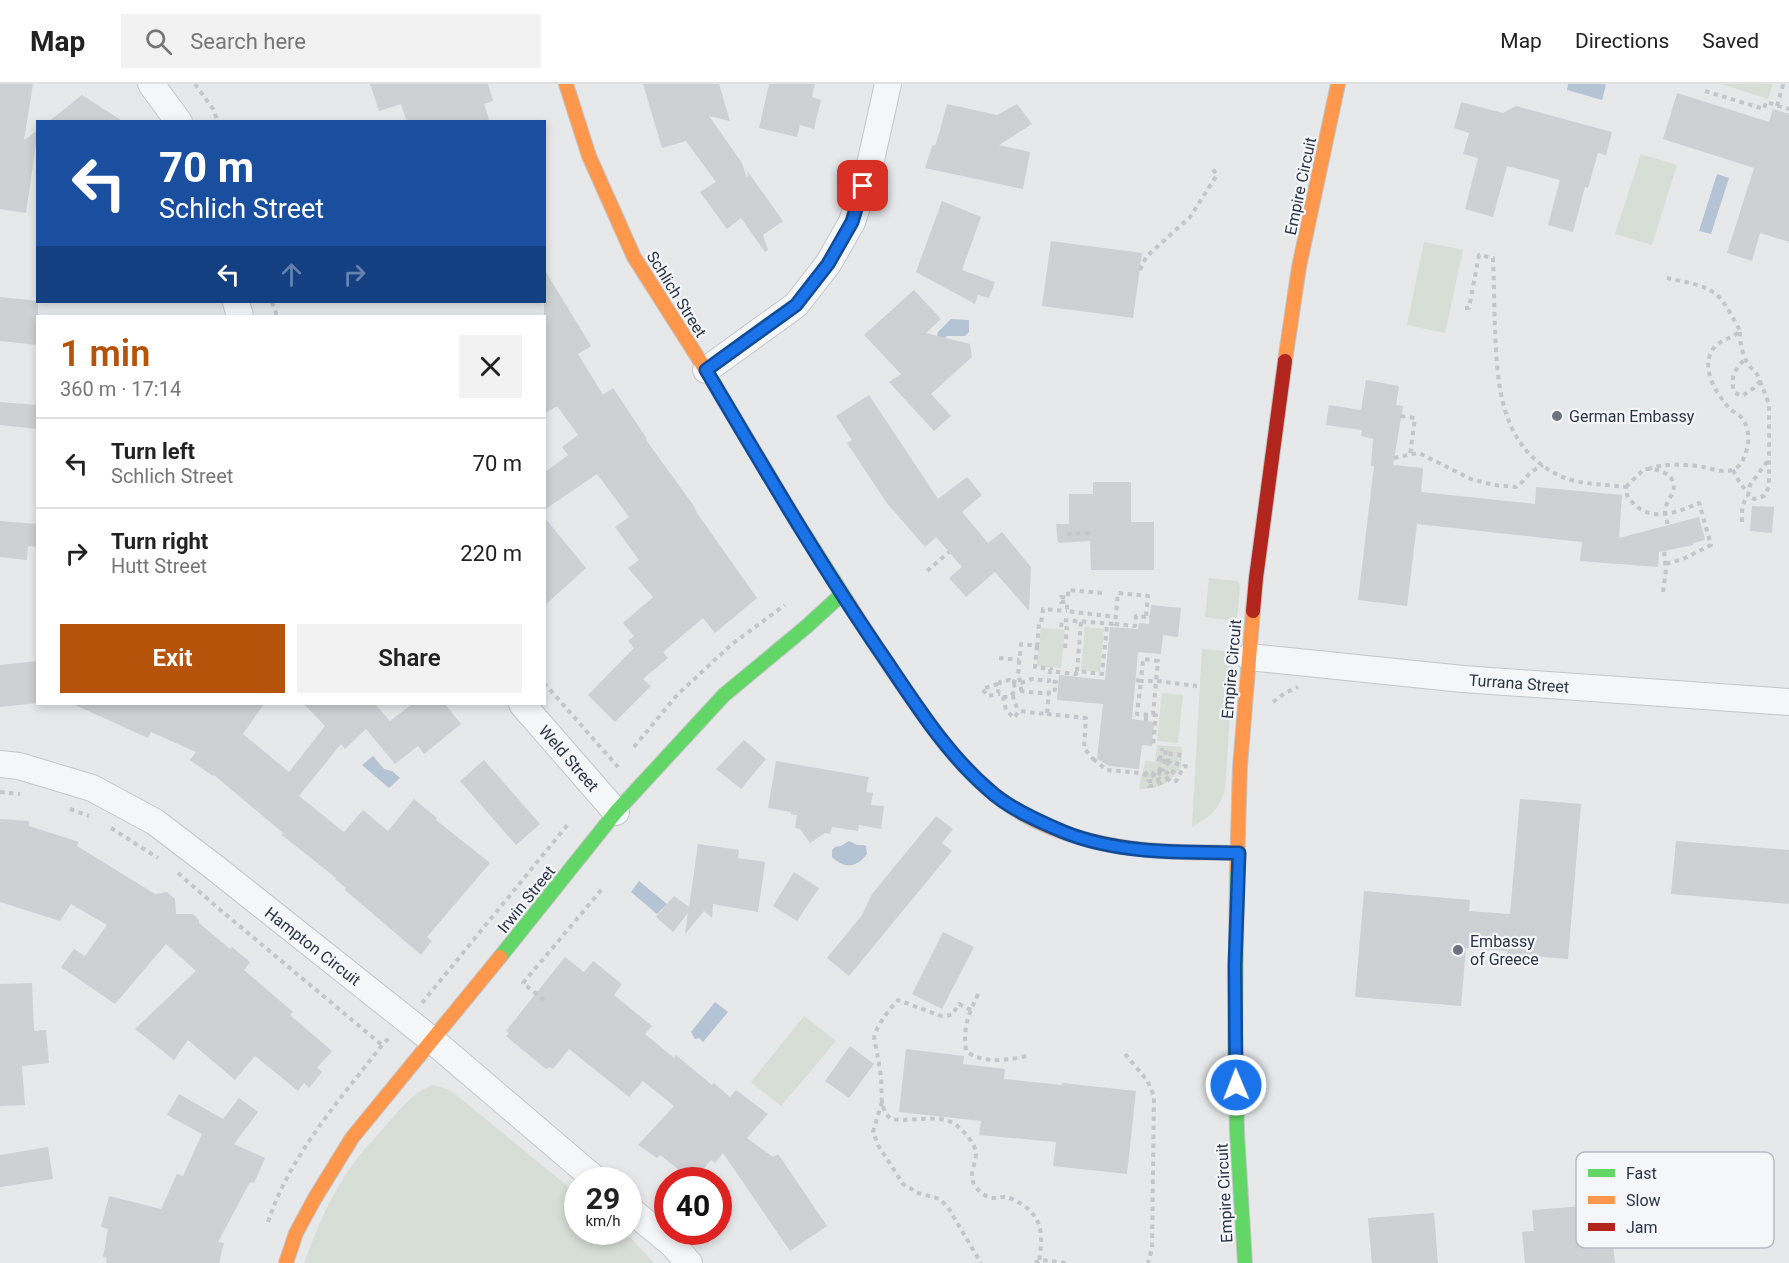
<!DOCTYPE html>
<meta charset="utf-8">
<style>
:root{--surface:#fff;--page:#f2f2f2;--text:#222;--muted:#767676;--line:#e0e0e0;--accent:#b45309}
body{margin:0;font-family:Roboto,sans-serif;background:var(--page);color:var(--text);height:100vh;display:flex;flex-direction:column;font-size:22px;white-space:nowrap}
*{box-sizing:border-box;margin:0}
p{font-size:20px;color:var(--muted)}
.icon{flex:none;width:33px;height:33px;fill:none;stroke:currentColor;stroke-width:2;stroke-linecap:round;stroke-linejoin:round}
.map{position:relative;flex:1;overflow:hidden}
.sheet{position:absolute;left:36px;top:231px;width:510px;height:390px;display:flex;flex-direction:column;background:var(--surface);border-radius:0px;box-shadow:0 3px 9px #0003}
.sheet>*{flex:none}
.guide{position:absolute;left:36px;top:36px;width:510px;height:183px;border-radius:0px;box-shadow:0 3px 9px #0003;background:#1a4fa0;color:#fff;overflow:hidden}
.speed{position:absolute;left:564px;top:1083px;display:flex;gap:12px;font-size:30px;font-weight:700;text-align:center}
.speed>*{display:grid;place-content:center;width:78px;height:78px;border-radius:50%;background:var(--surface);box-shadow:0 3px 9px #0003;line-height:1}
.speed small{font-size:15px;font-weight:400}
.speed .limit{border:9px solid #d22;background:#fff;color:#111}
.pin{position:absolute;display:grid;place-items:center;width:51px;height:51px;color:#fff;margin:-26px;border-radius:12px;box-shadow:0 3px 9px #0006}
.me{position:absolute;width:66px;margin:-33px;rotate:359deg;stroke-linejoin:round;filter:drop-shadow(0 0 4px #0008)}
.turn{display:flex;align-items:center;gap:21px;height:126px;padding:0 24px;font-size:27px}
.turn .icon{width:78px;height:78px;stroke-width:2.5}
.turn b{display:block;font-size:42px;line-height:51px}
.lanes{display:flex;align-items:center;height:57px;padding:0 24px;background:#0003;justify-content:center;gap:30px;direction:ltr}
.lanes .off{opacity:.35}
.round{display:grid;place-items:center;flex:none;width:63px;height:63px;border-radius:0px;background:var(--page)}
.overview{display:flex;align-items:center;justify-content:space-between;height:102px;padding:0 24px}
h1{font-size:36px;font-weight:600;line-height:45px;color:var(--accent)}
.action{display:flex;gap:12px;margin-top:auto;padding:12px 24px}
.action a{flex:1;height:69px;border-radius:0px;background:var(--accent);color:#fff;font-size:24px;font-weight:600;line-height:69px;text-align:center}
.action a+a{background:var(--page);color:var(--text)}
ul{padding:0;list-style:none}
li{display:flex;align-items:center;gap:18px;height:90px;padding:0 24px;border-top:2px solid var(--line)}
li div{flex:1}
li b{display:block;font-size:22px}
li em{font-style:normal}
header{display:flex;align-items:center;gap:36px;box-sizing:border-box;height:84px;padding:0 30px;background:var(--surface);border-bottom:2px solid var(--line)}
header strong{font-size:28px}
nav{display:flex;gap:33px;margin-inline-start:auto;font-size:21px}
.search{width:420px;height:54px;background:var(--page);display:flex;align-items:center;gap:15px;box-sizing:border-box;padding:0 21px;border-radius:0px;color:var(--muted);font-size:22px}
.map>svg:first-child{display:block}
.green{fill:#d6ded6}
.water{fill:#b4c4d5}
.building{fill:#ced0d3}
.lines{fill:none;stroke-linecap:round;stroke-linejoin:round}
.street-casing{stroke:#c4c6c8;stroke-width:28}
.fast-casing{stroke:#c4c6c8;stroke-width:16}
.slow-casing{stroke:#c4c6c8;stroke-width:16}
.jam-casing{stroke:#c4c6c8;stroke-width:16}
.path{stroke:#c5c6ca;stroke-width:4;stroke-dasharray:4.5 4.5;stroke-linecap:butt}
.street{stroke:#f5f6f7;stroke-width:26}
.fast{stroke:#63d668;stroke-width:14}
.slow{stroke:#ff974d;stroke-width:14}
.jam{stroke:#b3261e;stroke-width:14}
.route-casing{stroke:#114b97;stroke-width:15}
.route{stroke:#1a73e8;stroke-width:10}
.poi-dot{fill:#6c737f;stroke:#f4f6f9;stroke-width:2}
.labels{text-anchor:middle;stroke-width:4.5;stroke-linejoin:round;paint-order:stroke}
.street-label{font-size:16px;fill:#2b3445;stroke:#f4f6f9}
.poi-label{font-size:16px;fill:#2b3445;stroke:#f4f6f9;text-anchor:start}
.key{fill:#f4f6f9;stroke:#b8bcc3;stroke-width:1.5}
.key-label{font-size:16px;fill:#2b3445}
</style>
<header>
<strong>Map</strong>
<div class="search"><svg class="icon" aria-label="search" viewBox="0 0 24 24"><circle cx="10" cy="10" r="6"/><path d="M15 15l6 6"/></svg>Search here</div>
<nav><a>Map</a><a>Directions</a><a>Saved</a></nav>
</header>
<div class="map">
<svg width="1789" height="1179" viewBox="0 0 1789 1179">
<rect width="100%" height="100%" fill="#e6e8ea"/>
<path class="green" d="M1722 0H1773L1768 15Z
M1641 70 1677 81 1652 161 1615 150Z
M1424 158 1463 166 1445 249 1407 241Z
M1209 494 1237 497 1240 502 1237 533 1234 537 1205 533Z
M1085 543 1104 545 1100 588 1081 586Z
M1041 544 1065 546 1061 584 1037 582Z
M1202 565 1234 568 1225 706C1219 725 1209 734 1192 743Z
M1162 609 1183 611 1178 659 1157 657Z
M1157 661 1182 663 1181 684C1166 701 1162 704 1139 705L1145 677 1155 678Z
M804 932 836 957 781 1022 751 998Z
M432 1001 448 1005 455 1010 577 1110 578 1148H625L654 1179H304C315 1150 326 1121 343 1095 355 1075 371 1058 387 1040 400 1025 412 1010 432 1001Z"/>
<path class="water" d="M1568 0H1603L1606 1 1602 16 1567 6Z
M1717 90 1729 94 1711 150 1699 147Z
M951 235 969 236V248L965 252H947L942 257 937 252 938 248Z
M373 672 384 685 392 687 400 694 389 704 362 681Z
M849 757 857 761H864L866 762 867 770C856 784 845 785 832 773V766L835 763 841 762Z
M639 797 667 820 657 830 631 808Z
M715 918 728 928 703 958 699 954 695 955 691 948Z"/>
<path class="building" d="M0 0H33L24 56 38 46 26 129 0 125Z
M370 0H488L493 17 484 20 490 38H407L401 20 379 27Z
M643 0H719L730 37 709 32 742 79 747 95 748 88 783 137 763 151 768 166 765 168 741 134 727 145 700 108 716 98 686 57 662 64Z
M769 0H815L812 13 821 16 814 45 800 41 797 53 759 44Z
M1677 9 1769 38 1773 25 1789 30V158L1760 149 1752 177 1727 169 1754 84 1663 55Z
M82 11 124 38H48Z
M1461 18 1503 29 1516 22 1612 48 1606 71 1598 69 1588 104 1585 103 1573 148 1548 141 1560 96 1507 82 1493 133 1465 125 1478 74 1463 70 1469 49 1454 44Z
M947 20 997 31 1017 20 1032 40 999 61 1030 68 1023 105 925 84 932 62 936 60Z
M942 117 981 133 962 186 995 198 989 214 978 211 975 220 916 188Z
M1051 157 1142 169 1133 234 1042 222Z
M544 185 591 262 578 270 603 311 613 304 647 355 646 356 694 422 697 429 757 514 715 549 703 534 663 568 668 574 643 595 651 602 615 638 588 611 634 564 628 557 634 552 623 539 653 513 628 484 639 476 615 443 629 433 597 390 544 426V389L568 371 562 363 578 351 557 322 544 330Z
M914 206 941 235 926 249 970 260 972 273 931 310 951 332 934 347 889 298 901 290 864 251Z
M0 213 38 217V261L0 257Z
M1366 296 1399 302 1396 321 1403 322 1393 381 1423 384 1421 408 1535 420 1536 403 1622 411 1619 454 1699 433 1705 456 1693 459V461L1659 468 1658 483 1580 477 1582 458 1417 440 1407 522 1358 516 1374 382H1371L1373 355 1361 352 1362 346 1326 341 1329 321 1361 326Z
M869 311 938 415 967 393 982 411 962 428 988 459 1002 448 1031 483 1029 527 995 488 966 513 949 494 962 483 936 453 925 463 886 418 847 359 852 356 836 332Z
M0 318 38 321V345L0 341Z
M1093 398H1131V438H1154V486H1091L1090 457 1058 459 1056 440H1069V410H1093Z
M1752 422 1774 423 1772 449 1750 447Z
M544 433 586 484 544 522Z
M0 437 38 440V463L28 462 27 476 0 473Z
M1151 521 1181 524 1178 553 1163 551 1161 570 1138 568 1132 635 1154 638 1152 662 1142 661 1139 685 1109 682 1097 675 1103 620 1057 616 1059 591 1105 596 1110 543 1138 545 1139 539 1149 540Z
M38 577V619L0 623V581Z
M73 620H264L243 650 289 688 325 642 304 620H375L390 637 412 620H445L461 640 424 670 418 662 395 680 366 645 345 665 341 660 299 712 344 748 363 726 388 747 414 715 437 734 436 736 490 779 427 853 432 857 421 871 345 806 346 804 335 795 336 794 282 751 283 749 214 691 213 692 190 676 196 668 151 648 148 654Z
M744 656 766 675 741 705 716 685Z
M484 676 540 740 516 761 460 697Z
M776 677 869 693 866 708 873 709 871 721 884 722 881 745 859 741 858 747 832 743 830 750 825 749 810 759 800 745 795 744 797 731 791 730V728L768 724Z
M1520 715 1581 720 1568 875 1507 870V867L1466 864 1461 922 1355 913 1364 807 1470 816 1469 827 1510 830Z
M936 732 953 745 942 759 952 767 849 892 827 874 862 831 872 810Z
M0 735 29 737V742L79 758 77 762 155 810 167 808 175 815 176 830H193L199 836V839L230 865 232 863 250 878 244 886 293 928 290 931 332 967 317 984 322 988 309 1004 304 999 298 1007 255 972 235 996 188 956 174 976 135 945 196 887 166 860 115 920 61 883 74 865 85 872 107 841 71 820 60 837 0 818Z
M1676 757 1789 766V820L1671 810Z
M698 760 739 766 738 774 765 778 758 828 713 820 712 834 704 827 685 850 688 829 673 848 656 833 674 812 689 823Z
M794 788 819 804 797 837 773 822Z
M943 848 974 863 942 925 912 910Z
M565 873 584 888 593 877 622 900 614 911 652 942 645 950 674 974 676 971 712 1001 714 999 730 1013 736 1006 768 1030 747 1054 773 1073 778 1070 827 1142 790 1167 723 1069 715 1079 711 1076 694 1096H692L660 1071 657 1074 638 1061 674 1022 643 997 629 1013 569 965 553 985 550 983 546 985 506 952 509 949 506 947Z
M32 899 34 947 46 946 49 979 22 982 25 1021 0 1022V900Z
M850 962 874 980 849 1014 825 997Z
M906 965 964 972 963 980 1005 985 1004 995 1062 1001V999L1136 1007 1127 1090 1053 1082 1056 1058 979 1051 981 1037 899 1028Z
M179 1010 223 1035 239 1014 258 1028 234 1060 265 1074 254 1099 250 1098 218 1158 224 1159 219 1179H106L107 1174 103 1173 108 1145 101 1143 109 1112 161 1125 177 1090 183 1092 202 1050 167 1031Z
M48 1063 53 1095 0 1103V1071Z
M1596 1121 1598 1145 1612 1143 1615 1179H1525L1522 1148 1534 1147 1532 1126Z
M1434 1129 1438 1179H1372L1368 1134Z"/>
<g class="lines">
<defs>
<path id="street" d="M151 0 179 38
M236 218 240 232
M706 286 796 221 828 180 852 138 869 85 888 0
M1249 573 1463 595 1789 618
M522 620 616 728
M0 680 19 682 92 704 155 738 214 783 432 956 596 1096
M628 1124 672 1160 689 1179"/>
<path id="fast" d="M709 291 793 432 849 520
M1237 786 1235 953 1237 1049 1245 1179
M500 873 616 728 724 611 806 543 841 511"/>
<path id="slow" d="M566 0 589 72 634 173 709 291
M1285 277 1299 183 1338 0
M849 520C865 546 882 571 899 596 927 637 956 680 995 711 1025 736 1068 753 1106 760 1150 769 1194 768 1238 769
M1237 786 1240 682 1253 527
M286 1179 296 1149 315 1114 352 1054 500 873"/>
<path id="jam" d="M1253 527 1256 494 1285 277"/>
</defs>
<use href="#street" class="street-casing"/>
<use href="#fast" class="fast-casing"/>
<use href="#slow" class="slow-casing"/>
<use href="#jam" class="jam-casing"/>
<path class="path" d="M195 0 213 25 218 38
M1705 7 1764 25 1766 18 1789 25
M1777 22 1783 1 1780 0
M1140 186 1146 173 1190 133 1217 91 1212 84
M272 218 277 232
M1465 224H1469L1479 171 1493 174C1494 197 1494 220 1495 243 1497 300 1500 362 1558 391 1578 401 1604 400 1626 403 1626 411 1628 414 1633 419 1652 439 1678 428 1699 419L1711 461 1683 475 1666 480
M1740 248C1740 259 1742 272 1749 281 1753 287 1758 289 1760 297L1754 304 1742 312 1735 309C1729 295 1735 285 1745 275
M1760 297 1769 320V403L1764 412 1754 415 1748 412 1750 401 1769 375
M1401 332 1415 334 1410 371
M1394 374 1418 369 1423 371 1471 395 1494 401 1516 403 1522 398 1531 388 1543 381
M1648 385C1664 379 1685 380 1703 383 1713 385 1725 390 1734 385 1740 383 1743 376 1745 371 1750 359 1750 341 1740 332 1736 329 1732 327 1729 324 1716 309 1700 284 1713 265 1720 255 1732 255 1740 247 1735 237 1725 218 1717 211 1704 200 1683 198 1667 194
M1733 386 1741 401 1748 408
M1626 403 1644 385C1658 384 1678 390 1673 408 1671 413 1667 417 1666 422 1664 428 1666 435 1668 441
M1742 438C1742 427 1741 421 1748 412
M1067 450 1090 449
M927 487 949 468
M1663 508 1666 485 1664 467
M1102 509 1068 506V514L1061 513V518H1067V527L1115 533
M1146 533 1136 532 1135 542 1115 540 1118 509 1148 512 1146 533H1150
M1081 538 1077 587 1102 590 1107 541
M1037 562 1035 583 1051 585V586
M1065 564 1067 544H1061L1062 536 1115 540
M999 574 1019 576
M1136 596 1141 597 1137 630 1153 631 1158 577 1143 575 1141 597H1157L1197 602
M1012 597 1021 599 1032 595 1049 597 1050 587 1076 590 1077 587
M544 599 618 683
M998 600 982 605 988 612 1000 610
M1020 607 1049 610
M1021 607V599L1018 591 1021 560 1037 562 1039 540H1041L1043 525 1067 527
M1013 611 1014 618 1019 627
M1003 613H1009L1015 607 1014 599 1009 596 1000 598 998 607 1003 613 1006 626 1014 634 1019 627 1047 630 1049 606H1055L1056 598 1049 597
M1273 618 1285 609 1298 603
M1047 630 1086 634 1084 664 1093 675H1097
M1153 631H1156L1153 662
M1146 637V631
M634 663 677 611 732 560 785 521
M1093 675 1107 686 1141 689 1150 693C1162 687 1165 678 1166 664
M1157 675 1170 677 1171 666
M1160 676 1162 664
M1160 686H1163L1170 677
M1157 689 1165 691 1170 685
M1144 691 1150 687 1159 694 1157 697H1148L1149 702C1169 700 1179 684 1180 665
M1167 694 1171 698 1176 697 1184 682 1191 683
M0 708 20 710
M70 725 89 732
M111 744 158 774
M178 789 218 824 382 961
M978 910C968 932 963 942 966 967 984 981 1010 976 1030 971
M544 916 523 899 603 804
M422 919 569 739
M971 926 959 920 952 931 941 932 898 916C889 926 880 937 875 950 873 954 875 959 876 963 878 974 880 984 881 995 882 1002 881 1010 882 1018 883 1023 885 1030 890 1034 901 1040 936 1029 953 1039 962 1044 977 1061 976 1071 975 1082 968 1092 975 1102 979 1108 987 1114 994 1114 997 1114 1000 1113 1003 1113 1009 1113 1015 1116 1020 1119 1045 1135 1042 1152 1039 1179
M1125 970 1147 996 1154 1012 1152 1165 1148 1179
M882 1018 873 1048 878 1061 903 1100 918 1109 940 1115 949 1125 981 1179
M268 1138C290 1071 339 1017 382 961L390 953
M1035 1179 1040 1176 1069 1179"/>
<use href="#street" class="street"/>
<use href="#fast" class="fast"/>
<use href="#slow" class="slow"/>
<use href="#jam" class="jam"/>
</g>
<g class="lines">
<defs>
<path id="route" d="M863 102 852 138 828 180 796 221 706 286C764 384 821 482 885 575 916 621 947 670 989 706 1008 724 1040 738 1064 748 1118 770 1181 768 1239 769L1235 880 1236 1001"/>
</defs>
<use href="#route" class="route-casing"/>
<use href="#route" class="route"/>
</g>
<g class="poi-dot">
<circle cx="1557" cy="332" r="6"/>
<circle cx="1458" cy="866" r="6"/>
</g>
<g class="labels">
<g class="street-label">
<text transform="translate(1300 102) rotate(-78)" y="6">Empire Circuit</text>
<text transform="translate(677 210) rotate(58)" y="6">Schlich Street</text>
<text transform="translate(1231 585) rotate(-85)" y="6">Empire Circuit</text>
<text transform="translate(1519 599) rotate(4)" y="6">Turrana Street</text>
<text transform="translate(569 674) rotate(49)" y="6">Weld Street</text>
<text transform="translate(526 815) rotate(-51)" y="6">Irwin Street</text>
<text transform="translate(313 862) rotate(38)" y="6">Hampton Circuit</text>
<text transform="translate(1224 1109) rotate(-93)" y="6">Empire Circuit</text>
</g>
<g class="poi-label">
<text x="1569" y="338">German Embassy</text>
<text x="1470" y="863">Embassy<tspan x="1470" dy="18">of Greece</tspan></text>
</g>
</g>
<rect x="1576" y="1068" width="198" height="96" rx="9" class="key"/>
<rect x="1588" y="1085" width="27" height="8" fill="#63d668"/>
<rect x="1588" y="1112" width="27" height="8" fill="#ff974d"/>
<rect x="1588" y="1139" width="27" height="8" fill="#b3261e"/>
<g class="key-label">
<text x="1626" y="1095">Fast</text>
<text x="1626" y="1122">Slow</text>
<text x="1626" y="1149">Jam</text>
</g>
</svg>
<div class="speed"><div>29<small>km/h</small></div><div class="limit">40</div></div>
<div class="pin" style="left:863px;top:102px;background:#d93025"><svg class="icon" aria-label="arrive" viewBox="0 0 24 24"><path d="M6 21V4h12l-3 4 3 4H6"/></svg></div>
<svg class="me" style="left:1236px;top:1001px" viewBox="-20 -20 40 40"><circle r="17" fill="#1a73e8" stroke="#fff" stroke-width="3"/><path d="M0-11L8 9 0 5-8 9z" fill="#fff"/></svg>
<div class="guide">
<div class="turn"><svg class="icon" aria-label="left" viewBox="0 0 24 24"><path d="M17 20v-9H6M10 6l-5 5 5 5"/></svg><div><b>70 m</b>Schlich Street</div></div>
<div class="lanes"><svg class="icon" aria-label="left" viewBox="0 0 24 24"><path d="M17 20v-9H6M10 6l-5 5 5 5"/></svg><svg class="icon off" aria-label="ahead" viewBox="0 0 24 24"><path d="M12 20V5M6 11l6-6 6 6"/></svg><svg class="icon off" aria-label="right" viewBox="0 0 24 24"><path d="M7 20v-9h11M14 6l5 5-5 5"/></svg></div>
</div>
<section class="sheet">
<div class="overview"><div><h1>1 min</h1><p>360 m · 17:14</p></div><a class="round"><svg class="icon" aria-label="close" viewBox="0 0 24 24"><path d="M6 6l12 12M18 6L6 18"/></svg></a></div>
<ul>
<li><svg class="icon" aria-label="left" viewBox="0 0 24 24"><path d="M17 20v-9H6M10 6l-5 5 5 5"/></svg><div><b>Turn left</b><p>Schlich Street</p></div><em>70 m</em></li>
<li><svg class="icon" aria-label="right" viewBox="0 0 24 24"><path d="M7 20v-9h11M14 6l5 5-5 5"/></svg><div><b>Turn right</b><p>Hutt Street</p></div><em>220 m</em></li>
</ul>
<div class="action"><a>Exit</a><a>Share</a></div>
</section>
</div>
